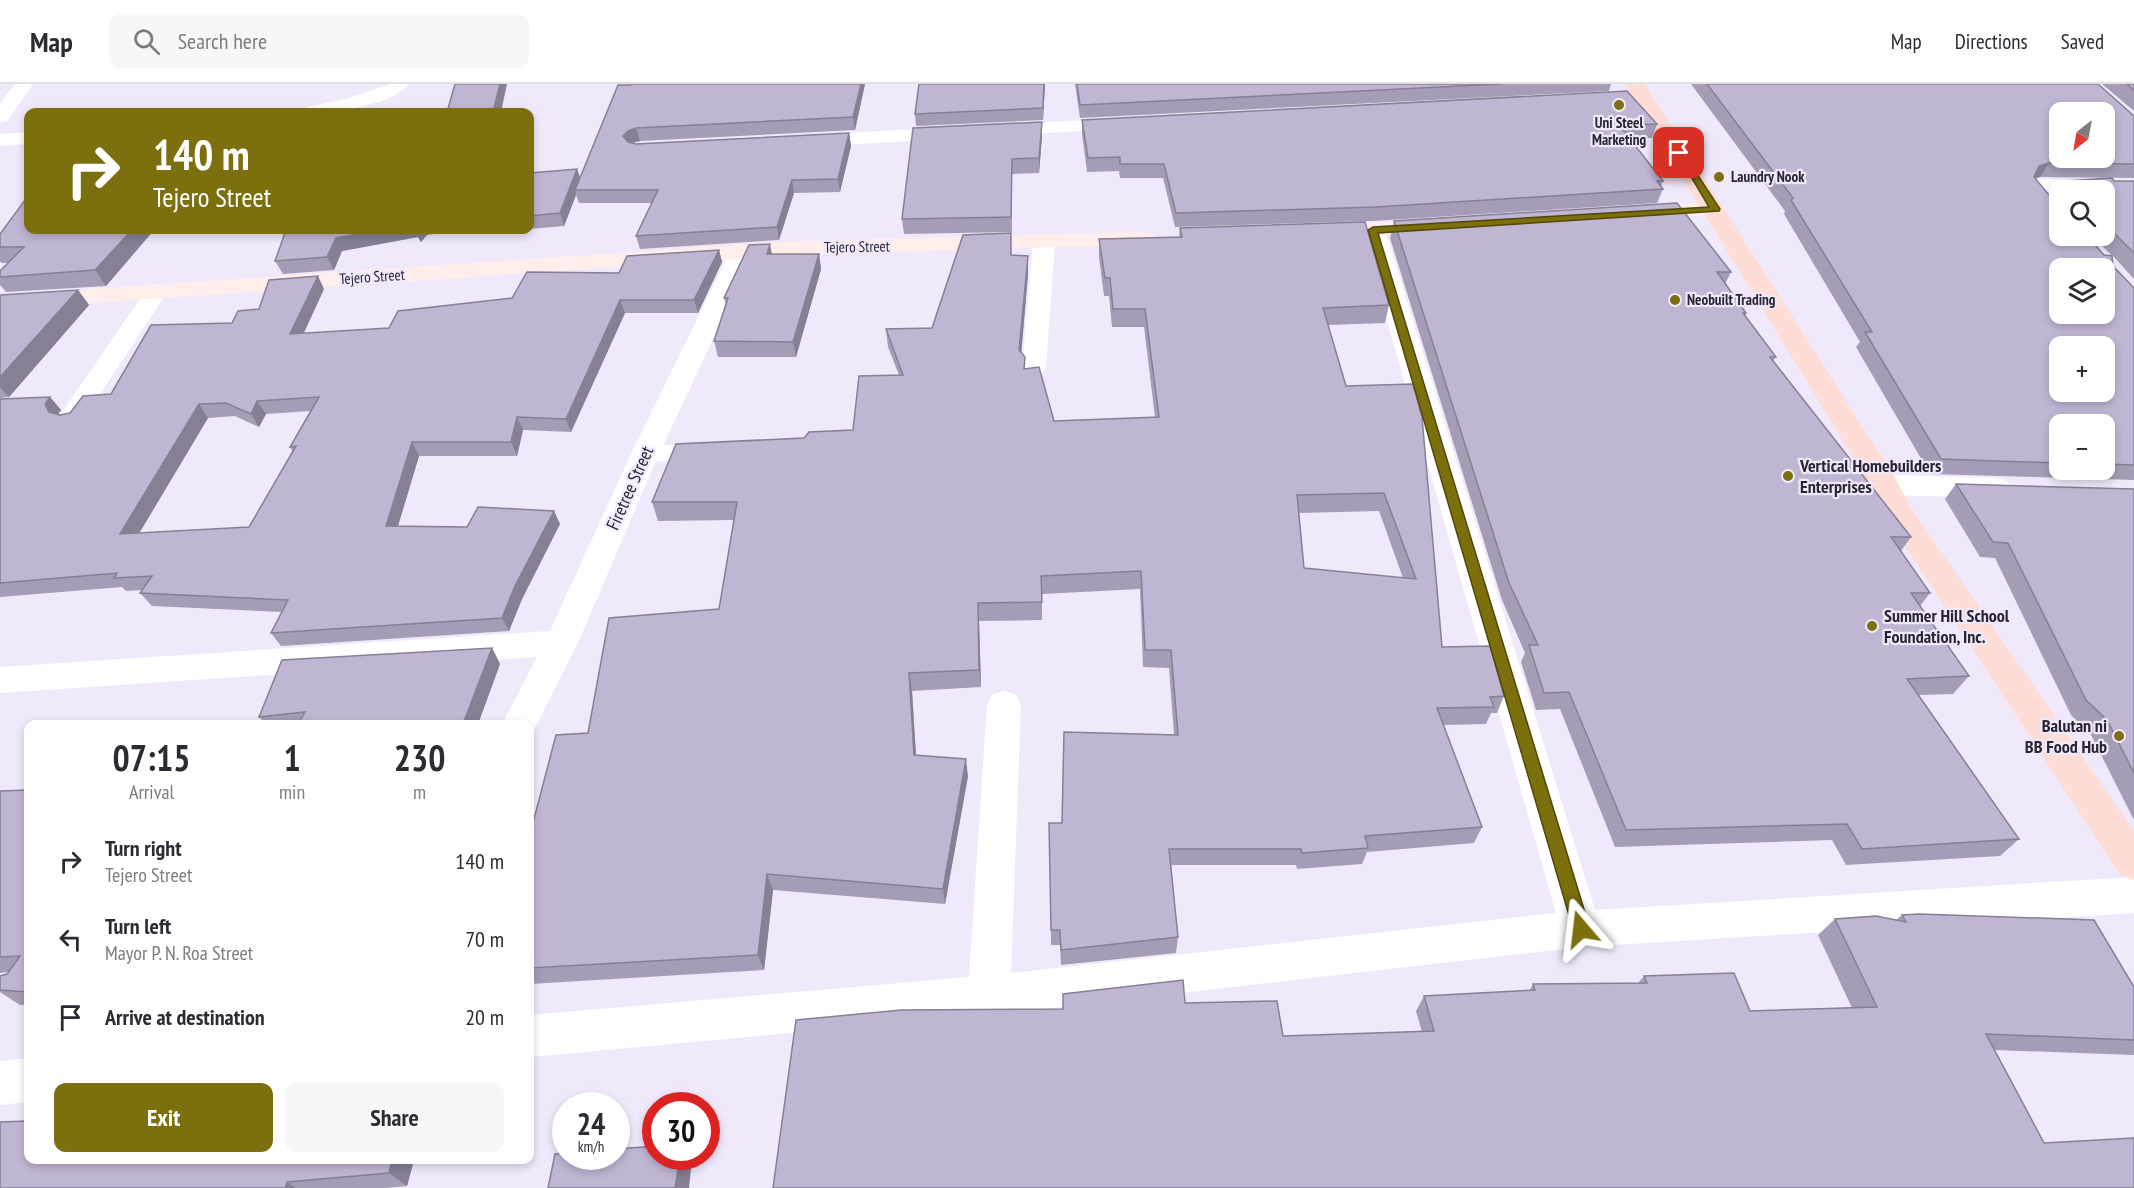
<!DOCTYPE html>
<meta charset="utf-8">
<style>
:root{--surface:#fff;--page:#f7f7f7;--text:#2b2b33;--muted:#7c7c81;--line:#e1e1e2;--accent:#7c6f0e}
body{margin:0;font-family:"PT Sans Narrow",sans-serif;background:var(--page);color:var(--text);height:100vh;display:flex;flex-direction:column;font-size:22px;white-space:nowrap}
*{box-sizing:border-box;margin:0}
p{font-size:20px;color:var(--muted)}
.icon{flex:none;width:33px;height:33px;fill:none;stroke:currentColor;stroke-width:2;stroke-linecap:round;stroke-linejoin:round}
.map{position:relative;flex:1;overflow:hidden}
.panel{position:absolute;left:24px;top:636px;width:510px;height:444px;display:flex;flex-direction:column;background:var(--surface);border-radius:12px;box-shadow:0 3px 9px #0003}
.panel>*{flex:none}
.banner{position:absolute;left:24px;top:24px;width:510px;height:126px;border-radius:12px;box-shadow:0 3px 9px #0003;background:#7c6f0e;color:#fff;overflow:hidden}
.needle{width:39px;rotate:211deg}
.fabs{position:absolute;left:2049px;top:18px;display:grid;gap:12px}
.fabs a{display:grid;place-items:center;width:66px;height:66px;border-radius:12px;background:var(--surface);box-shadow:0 3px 9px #0003;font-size:30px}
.speed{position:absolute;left:552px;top:1008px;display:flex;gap:12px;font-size:30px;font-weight:700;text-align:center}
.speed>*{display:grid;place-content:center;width:78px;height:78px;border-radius:50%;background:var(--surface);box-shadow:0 3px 9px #0003;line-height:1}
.speed small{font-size:15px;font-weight:400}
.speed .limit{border:9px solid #d22;background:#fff;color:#111}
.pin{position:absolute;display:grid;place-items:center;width:51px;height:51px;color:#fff;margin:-26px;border-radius:12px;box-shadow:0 3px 9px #0006}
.me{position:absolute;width:66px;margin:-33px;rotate:343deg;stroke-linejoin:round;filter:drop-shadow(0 0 4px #0008)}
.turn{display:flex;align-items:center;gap:21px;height:126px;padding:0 30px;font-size:27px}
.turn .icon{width:78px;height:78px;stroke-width:2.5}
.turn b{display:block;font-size:42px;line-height:51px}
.eta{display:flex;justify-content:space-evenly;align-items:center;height:102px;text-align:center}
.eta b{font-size:36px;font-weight:700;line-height:42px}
.button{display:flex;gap:12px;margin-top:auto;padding:12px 30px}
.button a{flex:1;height:69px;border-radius:12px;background:var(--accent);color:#fff;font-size:24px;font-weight:700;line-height:69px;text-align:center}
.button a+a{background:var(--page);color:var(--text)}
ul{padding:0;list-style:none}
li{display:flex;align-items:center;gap:18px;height:78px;padding:0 30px}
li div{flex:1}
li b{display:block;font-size:22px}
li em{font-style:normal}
header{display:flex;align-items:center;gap:36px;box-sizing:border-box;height:84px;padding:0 30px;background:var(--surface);border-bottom:2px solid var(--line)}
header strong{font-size:28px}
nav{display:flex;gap:33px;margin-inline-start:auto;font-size:21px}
.search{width:420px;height:54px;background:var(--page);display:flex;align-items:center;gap:15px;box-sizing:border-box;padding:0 21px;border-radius:12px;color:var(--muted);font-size:22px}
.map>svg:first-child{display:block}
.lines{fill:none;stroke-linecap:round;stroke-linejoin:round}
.service{fill:#fff;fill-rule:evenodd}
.minor{fill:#fff;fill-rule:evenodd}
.secondary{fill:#ffeeeb;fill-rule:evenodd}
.primary{fill:#feddd6;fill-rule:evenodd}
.wall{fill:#a69cb6;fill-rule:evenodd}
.shaded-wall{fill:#877f94}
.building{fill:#c1b5d4;stroke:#877f94;stroke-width:1.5;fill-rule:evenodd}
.route{fill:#7c6f0e;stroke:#514809;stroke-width:1.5}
.poi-dot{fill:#7c6f0e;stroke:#f0e9fc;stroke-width:2}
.labels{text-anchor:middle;stroke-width:4.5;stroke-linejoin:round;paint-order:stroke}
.far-poi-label{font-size:15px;font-weight:bold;fill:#2a2531;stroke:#f0e9fc;text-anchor:start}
.far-street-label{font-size:15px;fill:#2a2531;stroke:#f0e9fc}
.poi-label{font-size:18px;font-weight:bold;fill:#2a2531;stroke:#f0e9fc;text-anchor:start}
.street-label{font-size:18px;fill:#2a2531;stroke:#f0e9fc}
</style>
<header>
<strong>Map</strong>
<div class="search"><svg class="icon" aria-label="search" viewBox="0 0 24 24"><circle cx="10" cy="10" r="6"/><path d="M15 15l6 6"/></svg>Search here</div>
<nav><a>Map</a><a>Directions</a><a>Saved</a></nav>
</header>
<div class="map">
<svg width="2134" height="1104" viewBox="0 0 2134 1104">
<rect width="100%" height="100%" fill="#f0e9fc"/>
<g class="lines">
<path class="service" d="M15 0H33L7 37 0 39V20Z
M390 0H409C393 22 325 31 300 28L303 24 346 15Z
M28 48V60L0 62V50Z
M1044 153 1052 154 1055 159 1046 284 1043 289 1034 291 1025 289 1022 284 1033 159 1036 154Z
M157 200 165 202 168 207 80 340 71 342 62 340 58 334 62 328 149 202Z
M712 359 721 361 725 367 721 373 645 378 636 376 632 370 636 364 645 362Z"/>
<path class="minor" d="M1126 34 1133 36 1136 40 1133 44 806 63 799 61 796 57 799 53 806 51Z
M2040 95 2134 96V110L2104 109V106L2051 109 2060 118V139L2052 137 2027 108 2032 97Z
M1373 139 1381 141 1385 146 1595 826 2134 793V829L1581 863 989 931 530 973V931L969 893 987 621 992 611 1004 607 1016 611 1021 621 1011 889 1556 829 1361 146 1365 141Z
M742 161 750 163 754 168 659 370 578 559 532 650 530 651V640H502L537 573 0 609V583L550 547 631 370 730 168 734 163Z
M1885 391 1997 394 2007 397 2012 404 2007 411 1997 414 1885 411 1875 408 1870 401 1875 394Z
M28 974V1018L0 1021V977Z"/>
<path class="secondary" d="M1715 118 1723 120 1726 125 1723 130 1640 137 1632 135 1629 130 1632 125 1640 123Z
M1436 135 1444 137 1447 142 1444 147 1323 155 1315 153 1311 148 1315 143 1323 141Z
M1145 148 1153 150 1157 155 1153 160 797 171 0 225V211L797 157Z"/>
<path class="primary" d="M1625 0H1645L1895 394 1911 424 2134 747V796L2120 791 1887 434 1870 401Z"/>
</g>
<path class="wall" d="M630 0H865L855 46 640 57 632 59 636 60 849 49 851 62 840 108 794 109 779 156 640 165 636 152 652 119H579L576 111 564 142 530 145V89L577 85 580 93Z
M1045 0 1043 36 916 42 915 30Z
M1075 0H1611L1609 7 1080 34Z
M1691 0H2098L2134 32V94L2040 93 2035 94 2060 124 2104 171 2112 172 2093 152H2104V106H2060V115L2056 111 2066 97H2134V195L2113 172V182L2134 204V396L1930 390 1856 263 1860 258 1784 130 1785 127ZM2060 340H2104V386H2060Z
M2102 0H2134V27Z
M1082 36 1657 40 1652 54H1630L1663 97 1661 103 1663 105 1657 119 1373 137 1175 143 1163 94H1120L1119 87 1087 88 1082 50Z
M1042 38V52L1039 89 1012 90V148L904 150 902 135Z
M1394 137 1731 188 1725 200 1746 229 1745 232 1776 273 1773 277 1911 453 1901 467 1930 509 1920 522 1969 592 1953 610 1919 611 2019 755 2000 772 1846 781 1832 756 1615 763 1560 625 1536 626 1521 578 1525 569 1502 516 1390 154Z
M1180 144 1389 221 1385 239 1328 241 1346 302 1442 563 1504 612 1497 629H1491L1486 640 1443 641 1482 743 1474 759 1367 768 1362 780 1297 785 1296 781H1171L1178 853 1176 869 1061 881 1060 861H1051L1049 739H1062L1174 651 1169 584 1143 583 1140 505 1042 510V536L979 537 981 603 912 607 916 671 968 692 945 820 773 806 764 886 530 900V750L588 649 719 525 734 436 658 437 652 418 804 354 853 346 899 291 888 263 886 245 932 244 1012 171 1028 172V190L1021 269 1025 285 1054 337 1155 333 1144 243H1112L1109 212H1104L1099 173V155L1179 153ZM1379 427 1403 494 1304 484 1299 429Z
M154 146 106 202 6 208 0 201V187L9 179H1L0 177V150Z
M479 146H527L481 150Z
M427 151 421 158 418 153 342 167 334 186 283 190 275 177Z
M719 166 722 178 698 229H625L571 348 523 346 517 372H419L398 442 467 443 554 427 560 440 522 515 509 547 281 562 271 549 282 528 152 522 140 509 142 506 126 507 122 503 0 513V315L50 313 61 326 58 330 60 331 70 329 111 310 232 239 259 225 324 205 304 249 389 244 512 214ZM311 327 290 363 293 368 249 443 139 449 208 334 235 332 259 343 266 330Z
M772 170H819L821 185 796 273H718L714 257 726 221 724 214Z
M78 206 89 221 9 313 0 314V211Z
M1956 400 2134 405V736L2091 651 2071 631 1995 474 1980 473 1945 415Z
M492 564 500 580 478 640H266L259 633Z
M28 706V921H20L0 908V892L7 890 9 888 0 889V707Z
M1902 831 2134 903V971L1994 966 2044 1059 2134 1104 1063 925V910L1185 919 1283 952 1422 948 1416 927 1424 912 1529 907 1533 900 1638 899 1644 892 1750 927 1852 924 1818 851 1835 835 1896 836Z
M28 1076H414L407 1102 386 1104H0Z"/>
<path class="shaded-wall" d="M500 0H507L501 28H493Z
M861 0H865L855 46 853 33Z
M1044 0H1045L1043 36V24Z
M1042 38V52L1039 89V74Z
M636 44 640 57 631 59 627 65 623 52 628 47Z
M849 49 851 62 840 108 838 95Z
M2049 79 2040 93 2030 96 2039 82Z
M577 85 581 98 575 106 576 111 564 142 560 129Z
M792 96 794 109 779 156 777 143Z
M132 146H154L106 202 95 186Z
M383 146H455L427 151 421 158 418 153 342 167 334 186 327 173 336 154Z
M770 160 773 175 767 170Z
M719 166 722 178 698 229 694 216Z
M819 170 821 185 796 273 793 258Z
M1028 172V190L1020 284 1019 266Z
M318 192 324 205 297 263 290 250Z
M78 206 89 221 9 313 0 303V293Z
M620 216 625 229 571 348 566 335Z
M50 313 61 326 56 333 49 328 45 320Z
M257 317 266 330 259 343 251 330Z
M199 320 208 334 131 463 120 450Z
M517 333 523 346 517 372 511 358Z
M412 358 419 372 394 455 386 442Z
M554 427 560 440 522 515 509 547 502 534 515 502Z
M978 519 979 537 981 603 979 586Z
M492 564 500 580 478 640H463Z
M909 589 912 607 917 688 914 671Z
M966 675 968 692 945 820 943 805Z
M767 790 773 806 764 886 758 871Z
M680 1072H690L692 1075 689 1104H675Z
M392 1076H414L407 1102 389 1089Z
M287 1098 296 1104H285Z"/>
<path class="building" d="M455 0H500L493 28H447Z
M630 0H861L853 33 636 44 628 47 623 52 628 58 636 60 849 49 838 95 792 96 777 143 636 152 658 106H575L618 1H630Z
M919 0H1044L1043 24 915 30Z
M1077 0H1500L1080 21Z
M1707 0H2098L2134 32V80L2049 79 2039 82 2034 93 2060 124V152H2087L2104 171 2112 172 2113 182 2134 204V381L2104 380V340H2060V379L1941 375 1865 248H1872L1791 116 1793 114ZM2060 28H2104V74H2060ZM2060 184H2104V230H2060ZM2060 262H2104V308H2060Z
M2127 0H2134V6Z
M1627 7 1657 40 1619 41 1663 97H1657L1663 105 1376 123 1176 129 1164 80H1120V73L1088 74 1082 36Z
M1042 38 1039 74 1012 75 1011 133 902 135 913 44Z
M577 85 560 129 530 132V89Z
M2112 94 2114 97H2134V169L2104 139V106H2072V104L2066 97Z
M28 112V146H132L95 186 0 193V187L24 163H0V150Z
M1677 119 1731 188H1717L1746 229H1743L1776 273H1770L1911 453H1891L1930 509H1911L1969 592 1907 595 2019 755 1862 765 1847 740 1626 746 1569 608 1544 609 1529 561H1538L1509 499 1394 137Z
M1365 138 1389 221 1323 224 1346 302 1413 300 1422 333 1442 563 1490 562 1504 612 1490 613 1494 623 1437 624 1482 743 1365 752 1368 764 1302 769 1301 765H1169L1178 853 1061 866 1060 846H1051L1049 739H1062L1064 648 1178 651 1171 566H1145L1141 487 1041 492 1042 518 978 519 979 586 909 589 914 671 966 675 943 805 767 790 758 871 530 884V750L556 651 588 649 609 534 719 525 737 418H652L676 360 804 354 809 348 853 346 859 292 903 291 886 245 932 244 963 151 1011 149V171L1028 172 1019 266 1025 273 1024 285 1039 283 1054 337 1159 333 1145 225H1113L1110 194H1105L1099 155 1182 153 1180 144ZM1384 409 1416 495 1304 484 1297 411Z
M286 146H383L336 154 327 173 275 177Z
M770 160 767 170H819L793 258 714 257 728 214H724L749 161Z
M719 166 694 216H620L566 335 517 333 511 358H412L386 442 467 443 478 423 554 427 515 502 502 534 271 549 288 516 140 509 152 492 114 494 117 489 0 499V315L50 313 45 320 49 328 60 331 70 329 83 312 111 310 151 241 232 239 238 227 259 225 269 196 318 192 290 250 389 244 398 227 512 214 527 188 619 189 627 172ZM319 313 290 363 296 362 249 443 120 450 199 320 226 319 251 330 257 317Z
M78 206 0 293V211Z
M1956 400 2134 405V689L2107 636 2086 616 2008 459 1993 458Z
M492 564 463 640H298L305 628 259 633 282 576Z
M28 706V908L0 906V892L7 890 20 872 0 873V707Z
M1919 830 2094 836 2134 903V956L1986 950 2044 1059 2134 1054V1104H773L796 936 901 926 1063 925V910L1183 896 1185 919 1277 917 1283 952 1434 947 1424 912 1535 906 1533 900 1647 899 1644 892 1734 889 1750 927 1877 923 1835 835 1876 832 1906 838 1902 831Z
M28 1037V1076H392L389 1089 287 1098 285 1104H0V1038Z
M656 1062V1072H680L675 1104H548L555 1070 566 1069V1072H616V1065Z"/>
<path class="route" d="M1676 67H1682L1720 125 1719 127 1378 149 1590 845 1587 850 1581 853 1575 850 1573 845 1368 146 1373 143 1709 123Z"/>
<g class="poi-dot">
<circle cx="1619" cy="21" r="6"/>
<circle cx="1719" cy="93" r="6"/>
<circle cx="1675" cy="216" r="6"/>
<circle cx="1788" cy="392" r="6"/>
<circle cx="1872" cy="542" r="6"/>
<circle cx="2119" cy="652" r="6"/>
</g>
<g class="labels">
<g class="far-poi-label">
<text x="1619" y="44" text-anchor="middle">Uni Steel<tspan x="1619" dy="17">Marketing</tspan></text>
<text x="1731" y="98">Laundry Nook</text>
<text x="1687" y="221">Neobuilt Trading</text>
</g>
<g class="far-street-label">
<text transform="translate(857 163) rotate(-1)" y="5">Tejero Street</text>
<text transform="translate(372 193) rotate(-4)" y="5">Tejero Street</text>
</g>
<g class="poi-label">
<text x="1800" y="388">Vertical Homebuilders<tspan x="1800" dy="21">Enterprises</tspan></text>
<text x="1884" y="538">Summer Hill School<tspan x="1884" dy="21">Foundation, Inc.</tspan></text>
<text x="2107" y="648" text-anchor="end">Balutan ni<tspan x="2107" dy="21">BB Food Hub</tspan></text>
</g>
<g class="street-label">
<text transform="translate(630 404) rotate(-66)" y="6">Firetree Street</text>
</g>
</g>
</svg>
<div class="fabs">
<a><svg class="needle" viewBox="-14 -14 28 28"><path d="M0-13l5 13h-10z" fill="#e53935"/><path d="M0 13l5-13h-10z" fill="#7c7c81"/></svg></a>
<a><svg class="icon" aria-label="search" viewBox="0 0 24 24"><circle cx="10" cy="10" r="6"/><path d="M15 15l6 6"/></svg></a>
<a><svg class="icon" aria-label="layers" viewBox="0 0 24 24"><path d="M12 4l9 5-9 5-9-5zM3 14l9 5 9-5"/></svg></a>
<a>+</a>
<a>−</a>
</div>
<div class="speed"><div>24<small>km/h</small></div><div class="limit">30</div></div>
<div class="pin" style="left:1679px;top:69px;background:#d93025"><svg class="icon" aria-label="arrive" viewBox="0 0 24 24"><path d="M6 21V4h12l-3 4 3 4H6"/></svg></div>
<svg class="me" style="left:1581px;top:845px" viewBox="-20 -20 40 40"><path d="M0-17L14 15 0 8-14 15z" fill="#7c6f0e" stroke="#fff" stroke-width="4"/></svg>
<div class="banner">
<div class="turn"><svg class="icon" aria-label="right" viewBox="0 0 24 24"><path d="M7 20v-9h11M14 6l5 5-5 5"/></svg><div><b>140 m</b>Tejero Street</div></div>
</div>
<section class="panel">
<div class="eta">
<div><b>07:15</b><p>Arrival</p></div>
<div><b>1</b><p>min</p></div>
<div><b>230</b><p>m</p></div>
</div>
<ul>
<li><svg class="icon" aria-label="right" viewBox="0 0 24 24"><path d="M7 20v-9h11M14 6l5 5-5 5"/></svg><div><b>Turn right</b><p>Tejero Street</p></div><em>140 m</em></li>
<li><svg class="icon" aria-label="left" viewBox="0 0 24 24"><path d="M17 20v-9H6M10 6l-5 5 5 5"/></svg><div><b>Turn left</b><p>Mayor P. N. Roa Street</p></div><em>70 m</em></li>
<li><svg class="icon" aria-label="arrive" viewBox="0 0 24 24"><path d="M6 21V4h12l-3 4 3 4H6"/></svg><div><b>Arrive at destination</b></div><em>20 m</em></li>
</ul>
<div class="button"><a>Exit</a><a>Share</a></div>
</section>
</div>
